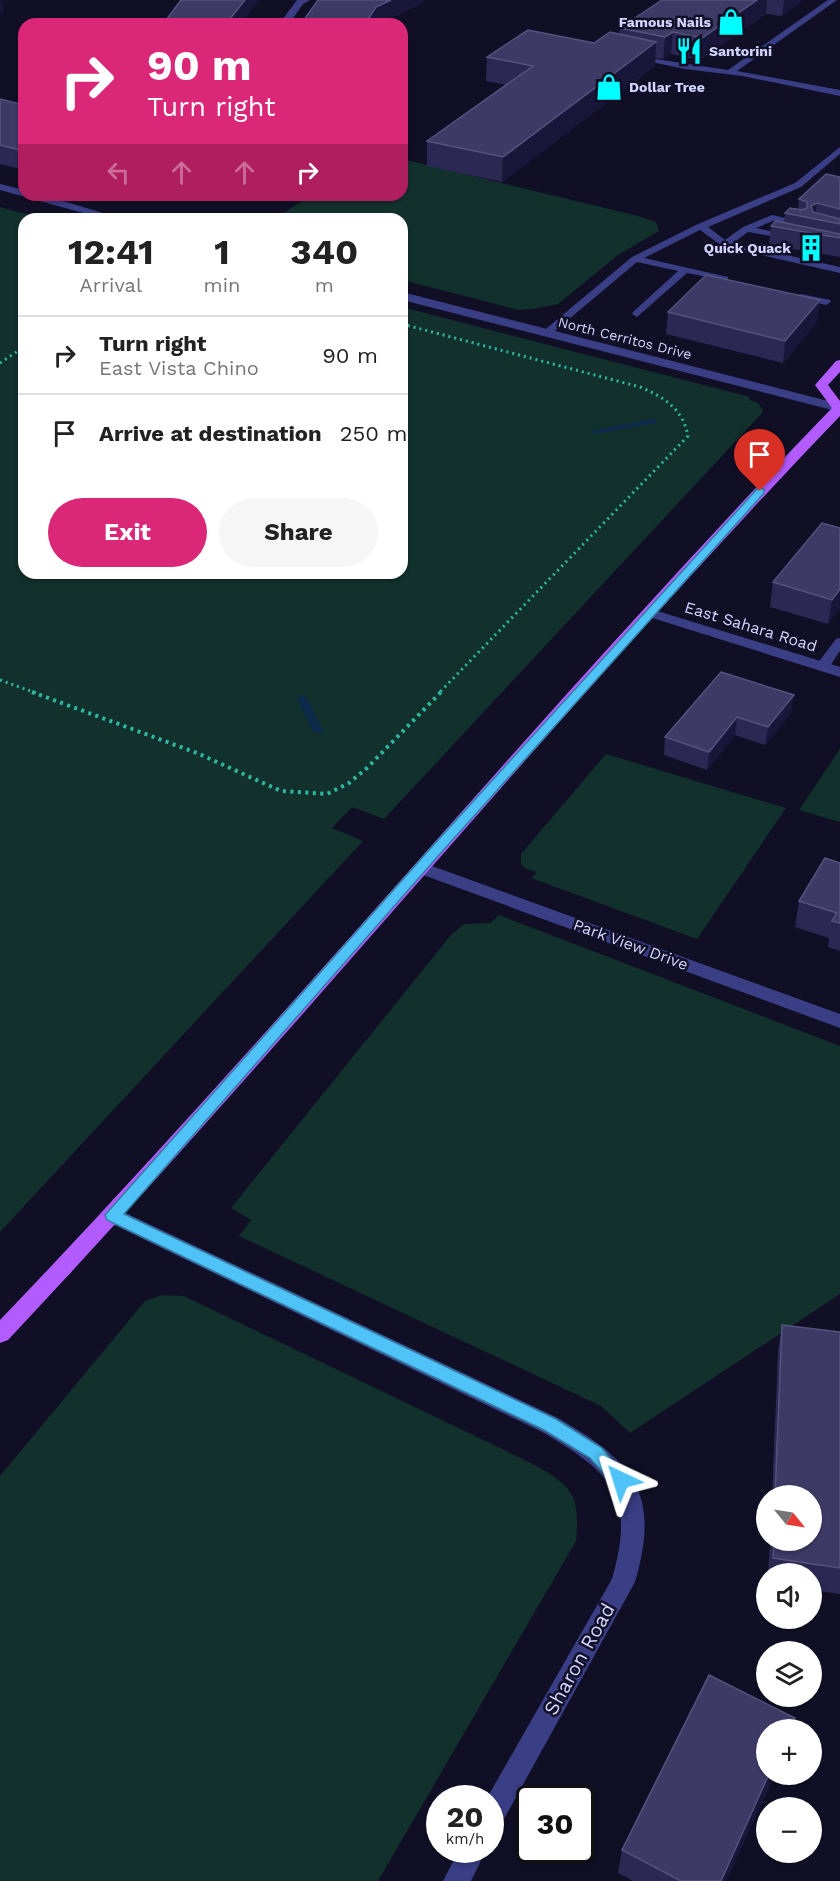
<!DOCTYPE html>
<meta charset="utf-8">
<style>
:root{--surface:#fff;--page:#f6f6f6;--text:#222;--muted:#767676;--line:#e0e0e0;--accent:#db2777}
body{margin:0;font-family:"Work Sans",sans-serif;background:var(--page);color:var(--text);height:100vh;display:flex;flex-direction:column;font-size:22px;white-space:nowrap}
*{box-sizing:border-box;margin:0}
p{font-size:20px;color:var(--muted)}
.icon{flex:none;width:33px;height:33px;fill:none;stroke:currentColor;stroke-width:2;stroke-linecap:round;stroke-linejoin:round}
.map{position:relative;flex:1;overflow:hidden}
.panel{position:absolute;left:18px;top:213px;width:390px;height:366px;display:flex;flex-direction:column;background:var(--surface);border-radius:18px;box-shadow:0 2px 4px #0004}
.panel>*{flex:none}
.top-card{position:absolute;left:18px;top:18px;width:390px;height:183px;border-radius:18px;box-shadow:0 2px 4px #0004;background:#db2777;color:#fff;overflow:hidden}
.needle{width:39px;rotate:120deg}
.fabs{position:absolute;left:756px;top:1485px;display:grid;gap:12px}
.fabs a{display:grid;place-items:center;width:66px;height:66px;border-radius:50%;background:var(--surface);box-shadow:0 2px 4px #0004;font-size:30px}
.speed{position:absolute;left:426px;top:1785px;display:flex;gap:12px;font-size:30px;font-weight:700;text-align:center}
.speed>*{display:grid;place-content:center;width:78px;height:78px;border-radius:50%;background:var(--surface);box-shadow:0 2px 4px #0004;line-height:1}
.speed small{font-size:15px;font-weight:400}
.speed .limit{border:3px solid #111;border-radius:9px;background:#fff;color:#111}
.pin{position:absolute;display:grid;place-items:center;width:51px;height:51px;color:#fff;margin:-62px -26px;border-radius:50% 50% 50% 0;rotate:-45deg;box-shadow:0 0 6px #0007}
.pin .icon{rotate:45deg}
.me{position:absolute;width:66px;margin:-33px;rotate:319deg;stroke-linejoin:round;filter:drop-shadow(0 0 4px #0008)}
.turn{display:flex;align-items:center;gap:21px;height:126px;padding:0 30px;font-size:27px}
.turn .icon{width:78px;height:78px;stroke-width:2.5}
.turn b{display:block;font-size:42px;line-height:51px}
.lanes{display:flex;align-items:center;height:57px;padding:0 30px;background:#0003;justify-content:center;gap:30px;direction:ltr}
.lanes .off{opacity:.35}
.eta{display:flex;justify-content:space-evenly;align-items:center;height:102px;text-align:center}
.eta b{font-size:36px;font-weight:700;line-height:42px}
.button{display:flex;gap:12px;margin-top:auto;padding:12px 30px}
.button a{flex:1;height:69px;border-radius:36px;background:var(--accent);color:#fff;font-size:24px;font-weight:700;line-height:69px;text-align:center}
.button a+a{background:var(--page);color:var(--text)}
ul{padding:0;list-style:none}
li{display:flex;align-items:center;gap:18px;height:78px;padding:0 30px;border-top:2px solid var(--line)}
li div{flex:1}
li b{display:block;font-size:22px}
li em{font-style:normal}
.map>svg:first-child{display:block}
.green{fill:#12302c}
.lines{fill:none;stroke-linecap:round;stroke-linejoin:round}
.stream{fill:#0d2a4b;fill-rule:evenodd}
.path-far1{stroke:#2eb9a3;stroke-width:3;stroke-dasharray:2 4;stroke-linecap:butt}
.path{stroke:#2eb9a3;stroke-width:4;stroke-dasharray:3 4.5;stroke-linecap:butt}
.lane{fill:#393e85;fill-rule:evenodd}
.street{fill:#393e85;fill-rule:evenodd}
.primary{fill:#b25bff;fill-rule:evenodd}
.wall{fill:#2c2854}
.shaded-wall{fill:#19163a}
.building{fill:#3e3a66;stroke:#55527e;stroke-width:1.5}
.route{fill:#4fc3f7;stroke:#337fa1;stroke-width:1.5}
.labels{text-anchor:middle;stroke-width:5;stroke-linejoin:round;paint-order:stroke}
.far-poi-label{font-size:14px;font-weight:bold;fill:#d4d4ff;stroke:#100f26;text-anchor:end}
.far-street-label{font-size:14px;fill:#d4d4ff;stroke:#100f26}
.street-label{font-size:16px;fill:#d4d4ff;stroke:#100f26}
.near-street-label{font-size:20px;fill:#d4d4ff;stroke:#100f26}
</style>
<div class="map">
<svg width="840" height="1881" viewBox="0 0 840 1881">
<rect width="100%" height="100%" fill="#100f26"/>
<path class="green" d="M402 159 638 216 656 222 659 231 618 255 558 304 532 309 519 310 402 280V219H275L310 195H402Z
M0 207 45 219H24V573H402V307L750 397 749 400 758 403 763 410 762 413 384 819 352 807 332 828 363 841 0 1232Z
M840 749V822L799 810Z
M606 754 786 808 697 939 531 878 537 872 526 869 521 864V854Z
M499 915 840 1046V1294L630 1433 601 1406 239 1236 251 1220 231 1208 451 935 464 924 491 923Z
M162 1295 184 1296 529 1462C570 1484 581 1493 576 1541L378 1881H0V1476L145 1301Z"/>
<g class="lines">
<path class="stream" d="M653 419H656V423L594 434 590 432 594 430Z
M302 695 307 698 323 731 321 733H315L313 731 297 698Z"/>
<path class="path-far1" d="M402 324 640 387C664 397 683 409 688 436L439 693
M0 363 24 347
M20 440 24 428
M0 680 36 693"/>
<path class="path" d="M32 692 197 753 281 791 327 794 349 783 367 768 441 692"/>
<path class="lane" d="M828 0H837L737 71 840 90V96L742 76 685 69 632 58 636 56 728 70Z
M840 147V154L801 187 708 227 725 240 743 227 772 215 803 222V226L800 227 773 221 756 228 793 236V240L748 232 733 243 840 267V273L722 246 700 230 644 258 728 277V281L687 273 637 317 632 314 633 312 678 271 637 262 550 335 541 333 632 257 698 224 795 183Z
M801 294 830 300 831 302 826 305 797 299V295Z
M840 638V651L827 670H817L816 667 817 664 836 639Z"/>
<path class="street" d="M297 0H310L303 4 289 24H279Z
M0 184 24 190V195H43L123 219H105L0 190Z
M402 292 840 404V412L402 300Z
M651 609 840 667V677L646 616 644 613 646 610Z
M421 862 840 1014V1028L415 872 412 868 415 864Z
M113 1207 558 1418C634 1462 661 1493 635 1582L499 1828 490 1832V1798H487L612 1579C636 1496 612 1473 542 1432L106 1221 103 1215 106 1209Z
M459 1850H486L471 1881H443Z"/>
<path class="primary" d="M840 360V372L828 385 840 401V416C553 715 292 1038 8 1340L0 1343V1320C285 1023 546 704 832 408L815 385 836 361Z"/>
</g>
<path class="wall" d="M662 0H803L782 16 766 14 700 60 671 54 663 59 655 58V66L502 182 427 166V141L507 85 486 81 487 57 594 43 619 34 620 28Z
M0 99 24 105V170L0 164Z
M840 177V257L769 245 771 226 784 223 785 213 798 209 799 199Z
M820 300 817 322 783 363 666 334 668 312Z
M822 523 840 608 828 624 770 607 773 582Z
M721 672 791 713 765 745 735 735 707 770 664 755 665 737Z
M840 863V951L828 947 829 938 795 927 799 901Z
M782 1325 840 1332V1594L812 1590V1574H768L770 1540H812V1496H772L778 1351Z
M766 1774H775L726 1881H633L618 1873 622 1850Z"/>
<path class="shaded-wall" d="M0 0H2L4 12 0 14Z
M245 0H259L241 24H226Z
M391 0H426L418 6 378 24H365L376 7Z
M757 0H767L766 14 700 60 702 38Z
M784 0H803L782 16Z
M673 32 671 54 663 59 665 37Z
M656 42 655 66 502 182 503 157Z
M817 203 815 219 811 206Z
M820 300 817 322 783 363 785 341Z
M840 589V608L828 624 832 600Z
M794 695 791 713 765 745 768 727Z
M737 717 735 735 707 770 709 752Z
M769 1774H775L726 1881H721Z"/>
<path class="building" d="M181 0H245L226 24H163Z
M318 0H391L376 7 365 24H301Z
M662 0H757L702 38 673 32 665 37 620 28Z
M528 30 594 43 610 32 656 42 503 157 427 141 533 66 487 57Z
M0 99 24 105V151L0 145Z
M826 174 840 177V209L817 203 811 206 813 212 840 219V224L785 213 790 208 802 210 807 208V202L799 199Z
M776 221 840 234V238L771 226Z
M706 275 820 300 785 341 668 312Z
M822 523 840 528V589L832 600 773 582Z
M721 672 794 695 768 727 737 717 709 752 665 737Z
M825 858 840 863V923L832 921 837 913 799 901Z
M782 1325 840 1332V1568L773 1558 774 1540H812V1496H775Z
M709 1675 795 1718 790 1730H766V1774H769L721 1881H681L622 1850Z"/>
<path class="route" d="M760 488 764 489V493L439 855 124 1214 556 1419 602 1448 629 1480 627 1486 621 1488 615 1486 590 1458 544 1430 107 1220 105 1215 429 850 757 489Z"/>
<defs>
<symbol id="shop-bare" viewBox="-9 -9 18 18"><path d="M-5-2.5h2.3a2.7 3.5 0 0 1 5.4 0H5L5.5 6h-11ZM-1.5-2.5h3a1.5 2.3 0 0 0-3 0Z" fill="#00fdff" stroke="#100f26" stroke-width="2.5" paint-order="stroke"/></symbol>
<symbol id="restaurant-bare" viewBox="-9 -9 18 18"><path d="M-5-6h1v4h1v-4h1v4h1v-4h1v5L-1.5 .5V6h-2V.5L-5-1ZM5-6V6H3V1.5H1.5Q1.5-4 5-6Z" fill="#00fdff" stroke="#100f26" stroke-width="2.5" paint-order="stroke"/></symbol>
<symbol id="building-bare" viewBox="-9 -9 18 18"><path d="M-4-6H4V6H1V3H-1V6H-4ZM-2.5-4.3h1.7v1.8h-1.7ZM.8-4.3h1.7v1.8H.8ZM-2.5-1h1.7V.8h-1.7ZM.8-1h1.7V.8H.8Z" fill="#00fdff" stroke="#100f26" stroke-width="2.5" paint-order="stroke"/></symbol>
</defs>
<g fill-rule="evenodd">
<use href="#shop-bare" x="712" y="3" width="38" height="38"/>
<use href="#restaurant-bare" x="670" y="32" width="38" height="38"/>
<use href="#shop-bare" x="590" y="68" width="38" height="38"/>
<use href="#building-bare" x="792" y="229" width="38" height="38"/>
</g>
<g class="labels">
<g class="far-poi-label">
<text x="711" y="27">Famous Nails</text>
<text x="709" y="56" text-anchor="start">Santorini</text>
<text x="629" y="92" text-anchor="start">Dollar Tree</text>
<text x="791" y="253">Quick Quack</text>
</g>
<g class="far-street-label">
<text transform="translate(625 338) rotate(14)" y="5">North Cerritos Drive</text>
</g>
<g class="street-label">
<text transform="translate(751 626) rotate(17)" y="6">East Sahara Road</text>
<text transform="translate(631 944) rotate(20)" y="6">Park View Drive</text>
</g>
<g class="near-street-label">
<text transform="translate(579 1659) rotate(-61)" y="7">Sharon Road</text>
</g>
</g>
</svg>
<div class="fabs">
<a><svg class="needle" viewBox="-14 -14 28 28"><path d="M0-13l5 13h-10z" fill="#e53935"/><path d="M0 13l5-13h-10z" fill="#767676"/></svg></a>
<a><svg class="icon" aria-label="sound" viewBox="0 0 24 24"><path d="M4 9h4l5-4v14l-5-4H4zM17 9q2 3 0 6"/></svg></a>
<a><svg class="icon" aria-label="layers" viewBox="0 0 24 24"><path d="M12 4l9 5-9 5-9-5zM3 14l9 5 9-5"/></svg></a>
<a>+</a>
<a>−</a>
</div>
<div class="speed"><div>20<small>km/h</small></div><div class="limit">30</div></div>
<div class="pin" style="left:760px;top:491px;background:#d93025"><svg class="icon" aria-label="arrive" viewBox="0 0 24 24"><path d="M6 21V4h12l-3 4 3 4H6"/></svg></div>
<svg class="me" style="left:621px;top:1480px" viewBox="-20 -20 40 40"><path d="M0-17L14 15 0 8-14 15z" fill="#4fc3f7" stroke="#fff" stroke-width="4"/></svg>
<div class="top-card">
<div class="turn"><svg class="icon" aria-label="right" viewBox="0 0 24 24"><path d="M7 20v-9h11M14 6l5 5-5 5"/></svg><div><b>90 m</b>Turn right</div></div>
<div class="lanes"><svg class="icon off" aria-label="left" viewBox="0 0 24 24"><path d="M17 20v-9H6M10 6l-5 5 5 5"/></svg><svg class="icon off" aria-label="ahead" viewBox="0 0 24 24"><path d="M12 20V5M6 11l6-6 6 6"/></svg><svg class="icon off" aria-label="ahead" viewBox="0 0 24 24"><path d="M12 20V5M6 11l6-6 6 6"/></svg><svg class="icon" aria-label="right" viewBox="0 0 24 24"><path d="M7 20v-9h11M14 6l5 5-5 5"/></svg></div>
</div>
<section class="panel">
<div class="eta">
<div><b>12:41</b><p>Arrival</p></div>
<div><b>1</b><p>min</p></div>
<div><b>340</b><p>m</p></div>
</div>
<ul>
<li><svg class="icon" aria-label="right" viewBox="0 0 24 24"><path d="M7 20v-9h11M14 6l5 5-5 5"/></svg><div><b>Turn right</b><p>East Vista Chino</p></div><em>90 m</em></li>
<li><svg class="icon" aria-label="arrive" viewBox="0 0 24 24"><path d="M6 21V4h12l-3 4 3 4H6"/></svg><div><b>Arrive at destination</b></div><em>250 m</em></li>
</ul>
<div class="button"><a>Exit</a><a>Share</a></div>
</section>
</div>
